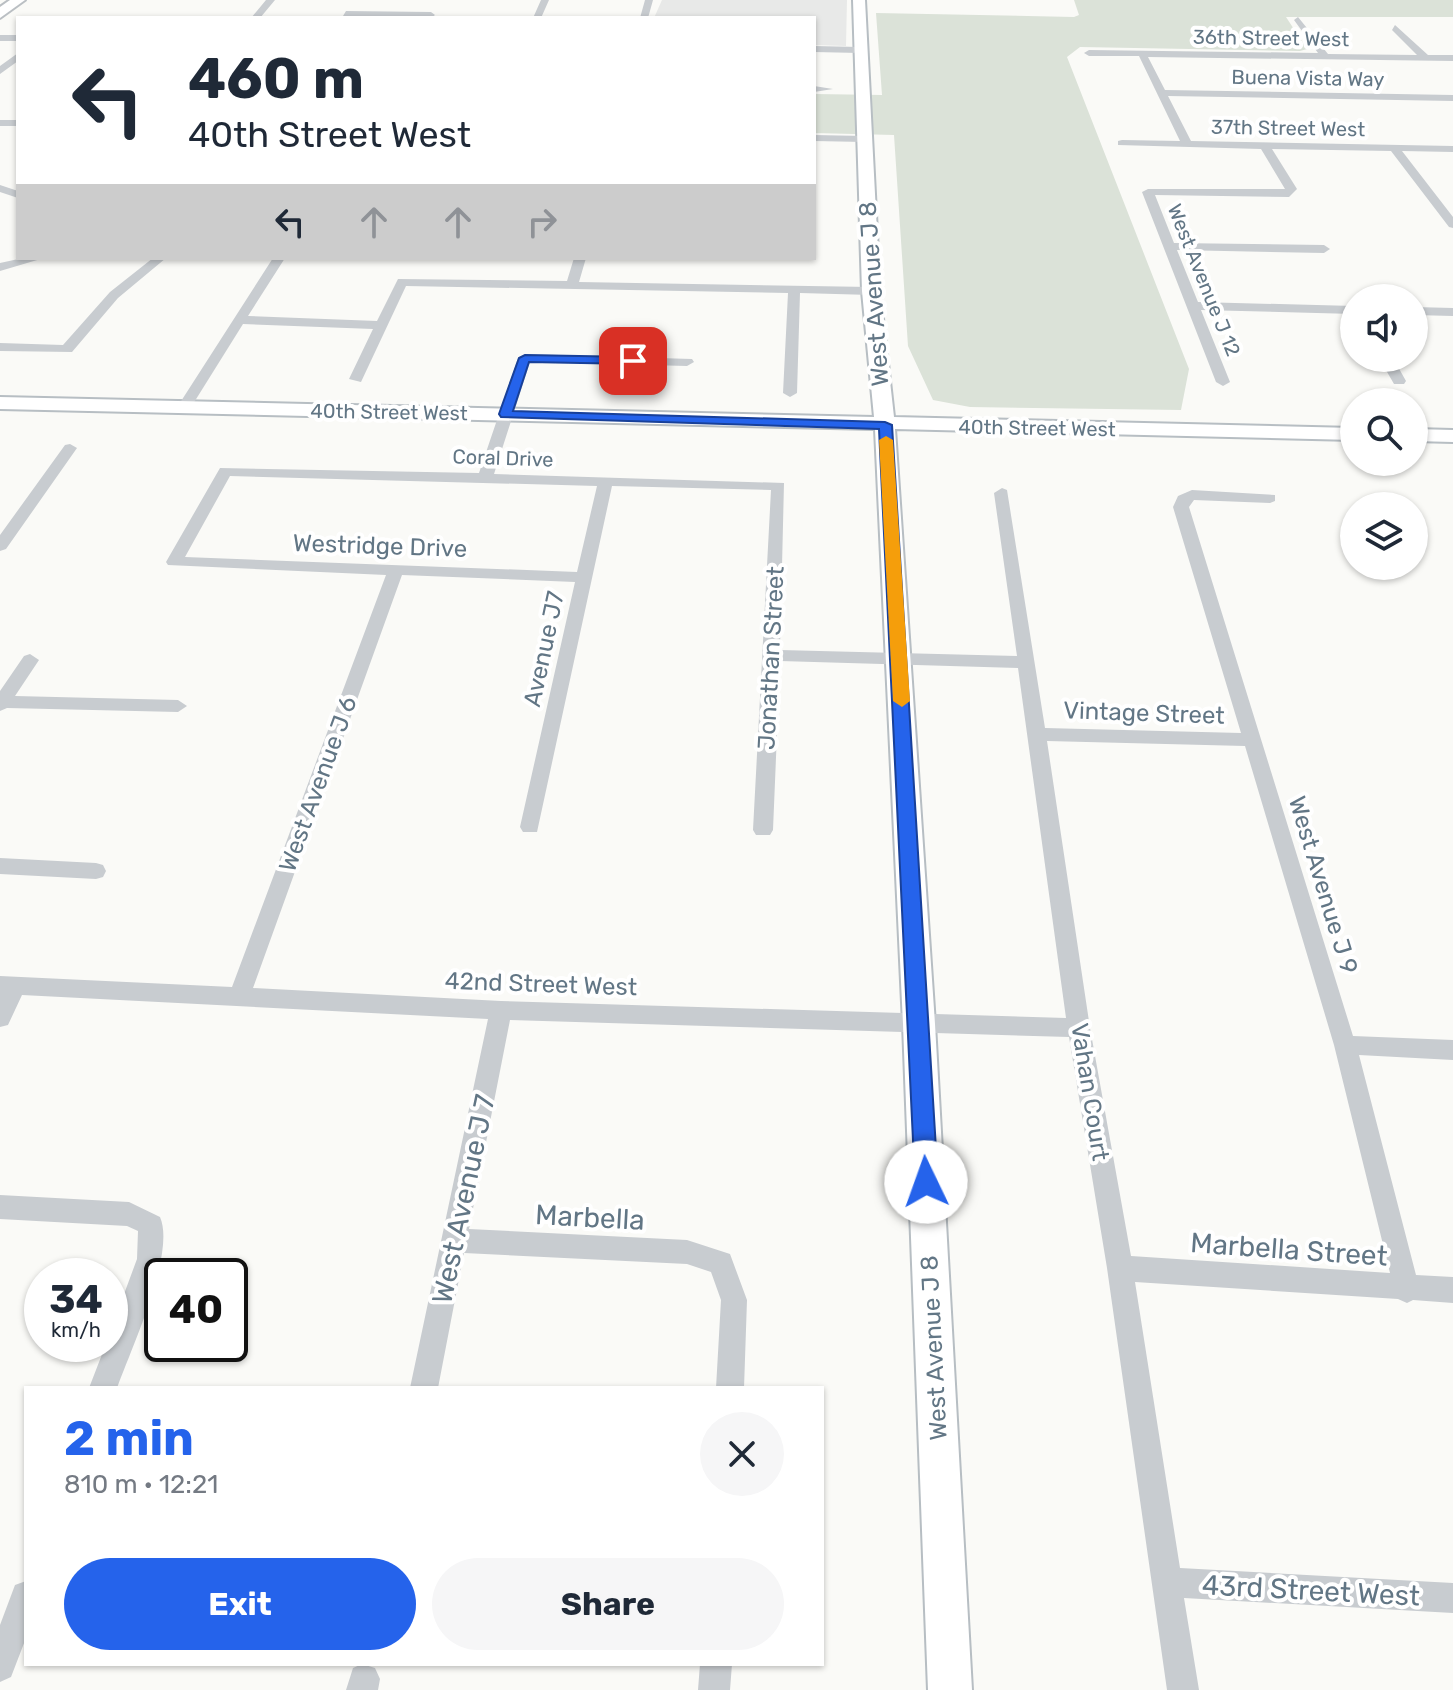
<!DOCTYPE html>
<meta charset="utf-8">
<style>
:root{--surface:#fff;--page:#f6f6f7;--text:#1f2937;--muted:#747a83;--accent:#2563eb}
body{margin:0;font-family:Rubik,sans-serif;background:var(--page);color:var(--text);height:100vh;display:flex;flex-direction:column;font-size:30px;white-space:nowrap}
*{box-sizing:border-box;margin:0}
p{font-size:26px;color:var(--muted)}
.icon{flex:none;width:44px;height:44px;fill:none;stroke:currentColor;stroke-width:2;stroke-linecap:round;stroke-linejoin:round}
.map{position:relative;flex:1;overflow:hidden}
.drawer{position:absolute;left:24px;top:1386px;width:800px;height:280px;display:flex;flex-direction:column;background:var(--surface);border-radius:0px;box-shadow:0 2px 6px #0004}
.drawer>*{flex:none}
.top-card{position:absolute;left:16px;top:16px;width:800px;height:244px;border-radius:0px;box-shadow:0 2px 6px #0004;background:#fff;color:var(--text);overflow:hidden}
.buttons{position:absolute;left:1340px;top:284px;display:grid;gap:16px}
.buttons a{display:grid;place-items:center;width:88px;height:88px;border-radius:50%;background:var(--surface);box-shadow:0 2px 6px #0004;font-size:40px}
.speed{position:absolute;left:24px;top:1258px;display:flex;gap:16px;font-size:40px;font-weight:700;text-align:center}
.speed>*{display:grid;place-content:center;width:104px;height:104px;border-radius:50%;background:var(--surface);box-shadow:0 2px 6px #0004;line-height:1}
.speed small{font-size:20px;font-weight:400}
.speed .limit{border:4px solid #111;border-radius:12px;background:#fff;color:#111}
.pin{position:absolute;display:grid;place-items:center;width:68px;height:68px;color:#fff;margin:-34px;border-radius:16px;box-shadow:0 4px 12px #0006}
.me{position:absolute;width:88px;margin:-44px;rotate:357deg;stroke-linejoin:round;filter:drop-shadow(0 0 6px #0008)}
.turn{display:flex;align-items:center;gap:28px;height:168px;padding:0 40px;font-size:36px}
.turn .icon{width:104px;height:104px;stroke-width:2.5}
.turn b{display:block;font-size:56px;line-height:68px}
.lanes{display:flex;align-items:center;height:76px;padding:0 40px;background:#0003;justify-content:center;gap:40px;direction:ltr}
.lanes .off{opacity:.35}
.round{display:grid;place-items:center;flex:none;width:84px;height:84px;border-radius:42px;background:var(--page)}
.headline{display:flex;align-items:center;justify-content:space-between;height:136px;padding:0 40px}
h1{font-size:48px;font-weight:700;line-height:60px;color:var(--accent)}
.button{display:flex;gap:16px;margin-top:auto;padding:16px 40px}
.button a{flex:1;height:92px;border-radius:48px;background:var(--accent);color:#fff;font-size:32px;font-weight:700;line-height:92px;text-align:center}
.button a+a{background:var(--page);color:var(--text)}
.map>svg:first-child{display:block}
.built{fill:#e8e9e8}
.green{fill:#dbe2d8}
.lines{fill:none;stroke-linecap:round;stroke-linejoin:round}
.secondary-casing{stroke:#b7bec3;stroke-width:4}
.primary-casing{stroke:#babfc3;stroke-width:4}
.street{fill:#c8ccd0;fill-rule:evenodd}
.secondary{fill:#fff;fill-rule:evenodd}
.primary{fill:#fff;fill-rule:evenodd}
.route{fill:#2563eb;stroke:#184099;stroke-width:2}
.slow{fill:#f59e0b}
.labels{text-anchor:middle;stroke-width:8;stroke-linejoin:round;paint-order:stroke}
.far-street-label{font-size:20px;fill:#627685;stroke:#fff}
.street-label{font-size:24px;fill:#627685;stroke:#fff}
.near-street-label{font-size:28px;fill:#627685;stroke:#fff}
</style>
<div class="map">
<svg width="1453" height="1690" viewBox="0 0 1453 1690">
<rect width="100%" height="100%" fill="#fafaf7"/>
<path class="built" d="M662 0H847L846 46 814 45V18H654Z"/>
<path class="green" d="M1074 0H1453V17H1286L1307 49 1300 51 1080 47 1067 57 1189 369 1181 410 970 407 933 400 908 346 894 135 814 133V94L882 95 876 13 1074 17 1079 15Z"/>
<g class="lines">
<defs>
<path id="secondary" d="M853 0H865L880 291 894 417 1354 428V440L895 429 935 1024 972 1690H928L903 1024 875 429 0 409V397L874 417 862 291Z
M1414 429 1453 430V442L1414 441Z"/>
<path id="primary" d="M10 0H25L0 18V7Z"/>
</defs>
<use href="#secondary" class="secondary-casing"/>
<use href="#primary" class="primary-casing"/>
<path class="street" d="M266 0H275L260 18H251Z
M541 0H549L541 18H533Z
M645 0H653L648 18H640Z
M346 11 431 12 435 15 431 18 343 16Z
M1298 17 1328 54 1417 55 1392 30 1395 25 1428 55H1453V61L1148 57 1165 90 1453 95V101L1168 96 1191 141 1453 146V152L1402 151 1453 217V228L1449 227 1391 151 1272 149 1297 189 1289 197 1155 195 1174 243 1324 245 1330 249 1324 253 1177 250 1198 302 1354 306V314L1201 310 1230 382 1223 386 1216 382 1142 192 1148 189H1285L1261 149 1118 145V141L1122 140 1180 141 1139 56H1089L1084 53 1089 50 1318 53 1294 20Z
M0 35H18V41H0Z
M814 46 860 47 865 50 860 53 814 52Z
M18 53V61L0 74V66Z
M814 86 833 89 814 92Z
M0 120H18V126H0Z
M814 135 864 136 869 139 864 142 814 141Z
M0 185 18 191V198L0 192Z
M23 258H44L0 271V263Z
M153 258H166L118 298 72 352 0 351V343L63 345 110 292Z
M273 258H285L248 316 377 321 398 279 567 281 574 258H586L579 282 871 287 877 291 871 295 800 293 797 393 790 397 783 393 788 293 406 286 361 382 349 379 373 329 243 324 188 412H178L176 409Z
M1414 307 1453 308V316L1414 315Z
M525 354 692 359 694 362 687 366 530 362 494 474 784 483 780 650 1017 656 994 493 1002 488 1007 490 1045 728 1241 733 1173 507 1178 496 1192 490 1275 495V501L1270 503 1194 500 1189 507 1353 1036 1453 1040V1060L1359 1055 1416 1275 1453 1277V1303L1413 1300 1407 1303 1398 1299 1135 1282 1180 1568 1453 1583V1613L1184 1598 1199 1690H1167L1107 1268 1069 1037 510 1020 469 1229 687 1240 730 1254 747 1300 744 1388H716L721 1300 711 1272 687 1264 464 1253 438 1388H410L488 1019 22 995 8 1025 0 1027V976L232 987 386 575 168 565 166 562 220 468 479 473 518 358ZM230 476 597 486 577 572 185 557ZM612 486 771 490 753 830 756 835H770L773 830 780 661 1018 668 1066 1018 501 1001 253 988 402 575 575 582 520 827 523 832H537ZM1047 741 1245 746 1334 1045 1390 1273 1131 1256 1090 1028Z
M1379 358H1393L1406 381 1404 384H1394Z
M70 444 77 448 6 549 0 551V535L65 445Z
M30 654 39 660 15 696 178 700 187 706 178 712 7 708 0 711V691L24 656Z
M0 858 96 863 103 865 106 871 103 877 96 879 0 874Z
M0 1195 129 1202 160 1217C176 1253 131 1349 117 1388H89L106 1344H110V1332L137 1259 138 1231 127 1226 0 1219Z
M26 1581V1638L11 1677 0 1682V1625L15 1585Z
M362 1664 375 1668 380 1679 378 1690H346L353 1668Z
M700 1664H732L730 1690H698Z"/>
<use href="#secondary" class="secondary"/>
<use href="#primary" class="primary"/>
</g>
<path class="route" d="M525 355 633 357 639 361 633 364 529 362 513 411 885 422 892 425 938 1182 934 1190 926 1193 918 1190 915 1182 879 429 501 417 499 414 519 358Z"/>
<path class="slow" d="M886 436 893 440 910 701 902 707 893 701 879 440Z"/>
<g class="labels">
<g class="far-street-label">
<text transform="translate(1271 38) rotate(1)" y="7">36th Street West</text>
<text transform="translate(1308 78) rotate(1)" y="7">Buena Vista Way</text>
<text transform="translate(1288 128) rotate(1)" y="7">37th Street West</text>
<text transform="translate(1204 280) rotate(68)" y="7">West Avenue J 12</text>
<text transform="translate(389 412) rotate(1)" y="7">40th Street West</text>
<text transform="translate(1037 428) rotate(1)" y="7">40th Street West</text>
<text transform="translate(503 458) rotate(2)" y="7">Coral Drive</text>
</g>
<g class="street-label">
<text transform="translate(874 294) rotate(-94)" y="8">West Avenue J 8</text>
<text transform="translate(380 546) rotate(2)" y="8">Westridge Drive</text>
<text transform="translate(544 649) rotate(-78)" y="8">Avenue J7</text>
<text transform="translate(771 658) rotate(-87)" y="8">Jonathan Street</text>
<text transform="translate(1144 713) rotate(2)" y="8">Vintage Street</text>
<text transform="translate(318 784) rotate(-70)" y="8">West Avenue J 6</text>
<text transform="translate(1323 885) rotate(73)" y="8">West Avenue J 9</text>
<text transform="translate(541 984) rotate(2)" y="8">42nd Street West</text>
<text transform="translate(1090 1092) rotate(81)" y="8">Vahan Court</text>
<text transform="translate(934 1348) rotate(-93)" y="8">West Avenue J 8</text>
</g>
<g class="near-street-label">
<text transform="translate(463 1199) rotate(-78)" y="10">West Avenue J 7</text>
<text transform="translate(590 1217) rotate(3)" y="10">Marbella</text>
<text transform="translate(1289 1249) rotate(4)" y="10">Marbella Street</text>
<text transform="translate(1311 1590) rotate(3)" y="10">43rd Street West</text>
</g>
</g>
</svg>
<div class="buttons">
<a><svg class="icon" aria-label="sound" viewBox="0 0 24 24"><path d="M4 9h4l5-4v14l-5-4H4zM17 9q2 3 0 6"/></svg></a>
<a><svg class="icon" aria-label="search" viewBox="0 0 24 24"><circle cx="10" cy="10" r="6"/><path d="M15 15l6 6"/></svg></a>
<a><svg class="icon" aria-label="layers" viewBox="0 0 24 24"><path d="M12 4l9 5-9 5-9-5zM3 14l9 5 9-5"/></svg></a>
</div>
<div class="speed"><div>34<small>km/h</small></div><div class="limit">40</div></div>
<div class="pin" style="left:633px;top:361px;background:#d93025"><svg class="icon" aria-label="arrive" viewBox="0 0 24 24"><path d="M6 21V4h12l-3 4 3 4H6"/></svg></div>
<svg class="me" style="left:926px;top:1182px" viewBox="-20 -20 40 40"><circle r="19" fill="#fff"/><path d="M0-13L10 11 0 6-10 11z" fill="#2563eb"/></svg>
<div class="top-card">
<div class="turn"><svg class="icon" aria-label="left" viewBox="0 0 24 24"><path d="M17 20v-9H6M10 6l-5 5 5 5"/></svg><div><b>460 m</b>40th Street West</div></div>
<div class="lanes"><svg class="icon" aria-label="left" viewBox="0 0 24 24"><path d="M17 20v-9H6M10 6l-5 5 5 5"/></svg><svg class="icon off" aria-label="ahead" viewBox="0 0 24 24"><path d="M12 20V5M6 11l6-6 6 6"/></svg><svg class="icon off" aria-label="ahead" viewBox="0 0 24 24"><path d="M12 20V5M6 11l6-6 6 6"/></svg><svg class="icon off" aria-label="right" viewBox="0 0 24 24"><path d="M7 20v-9h11M14 6l5 5-5 5"/></svg></div>
</div>
<section class="drawer">
<div class="headline"><div><h1>2 min</h1><p>810 m · 12:21</p></div><a class="round"><svg class="icon" aria-label="close" viewBox="0 0 24 24"><path d="M6 6l12 12M18 6L6 18"/></svg></a></div>
<div class="button"><a>Exit</a><a>Share</a></div>
</section>
</div>
